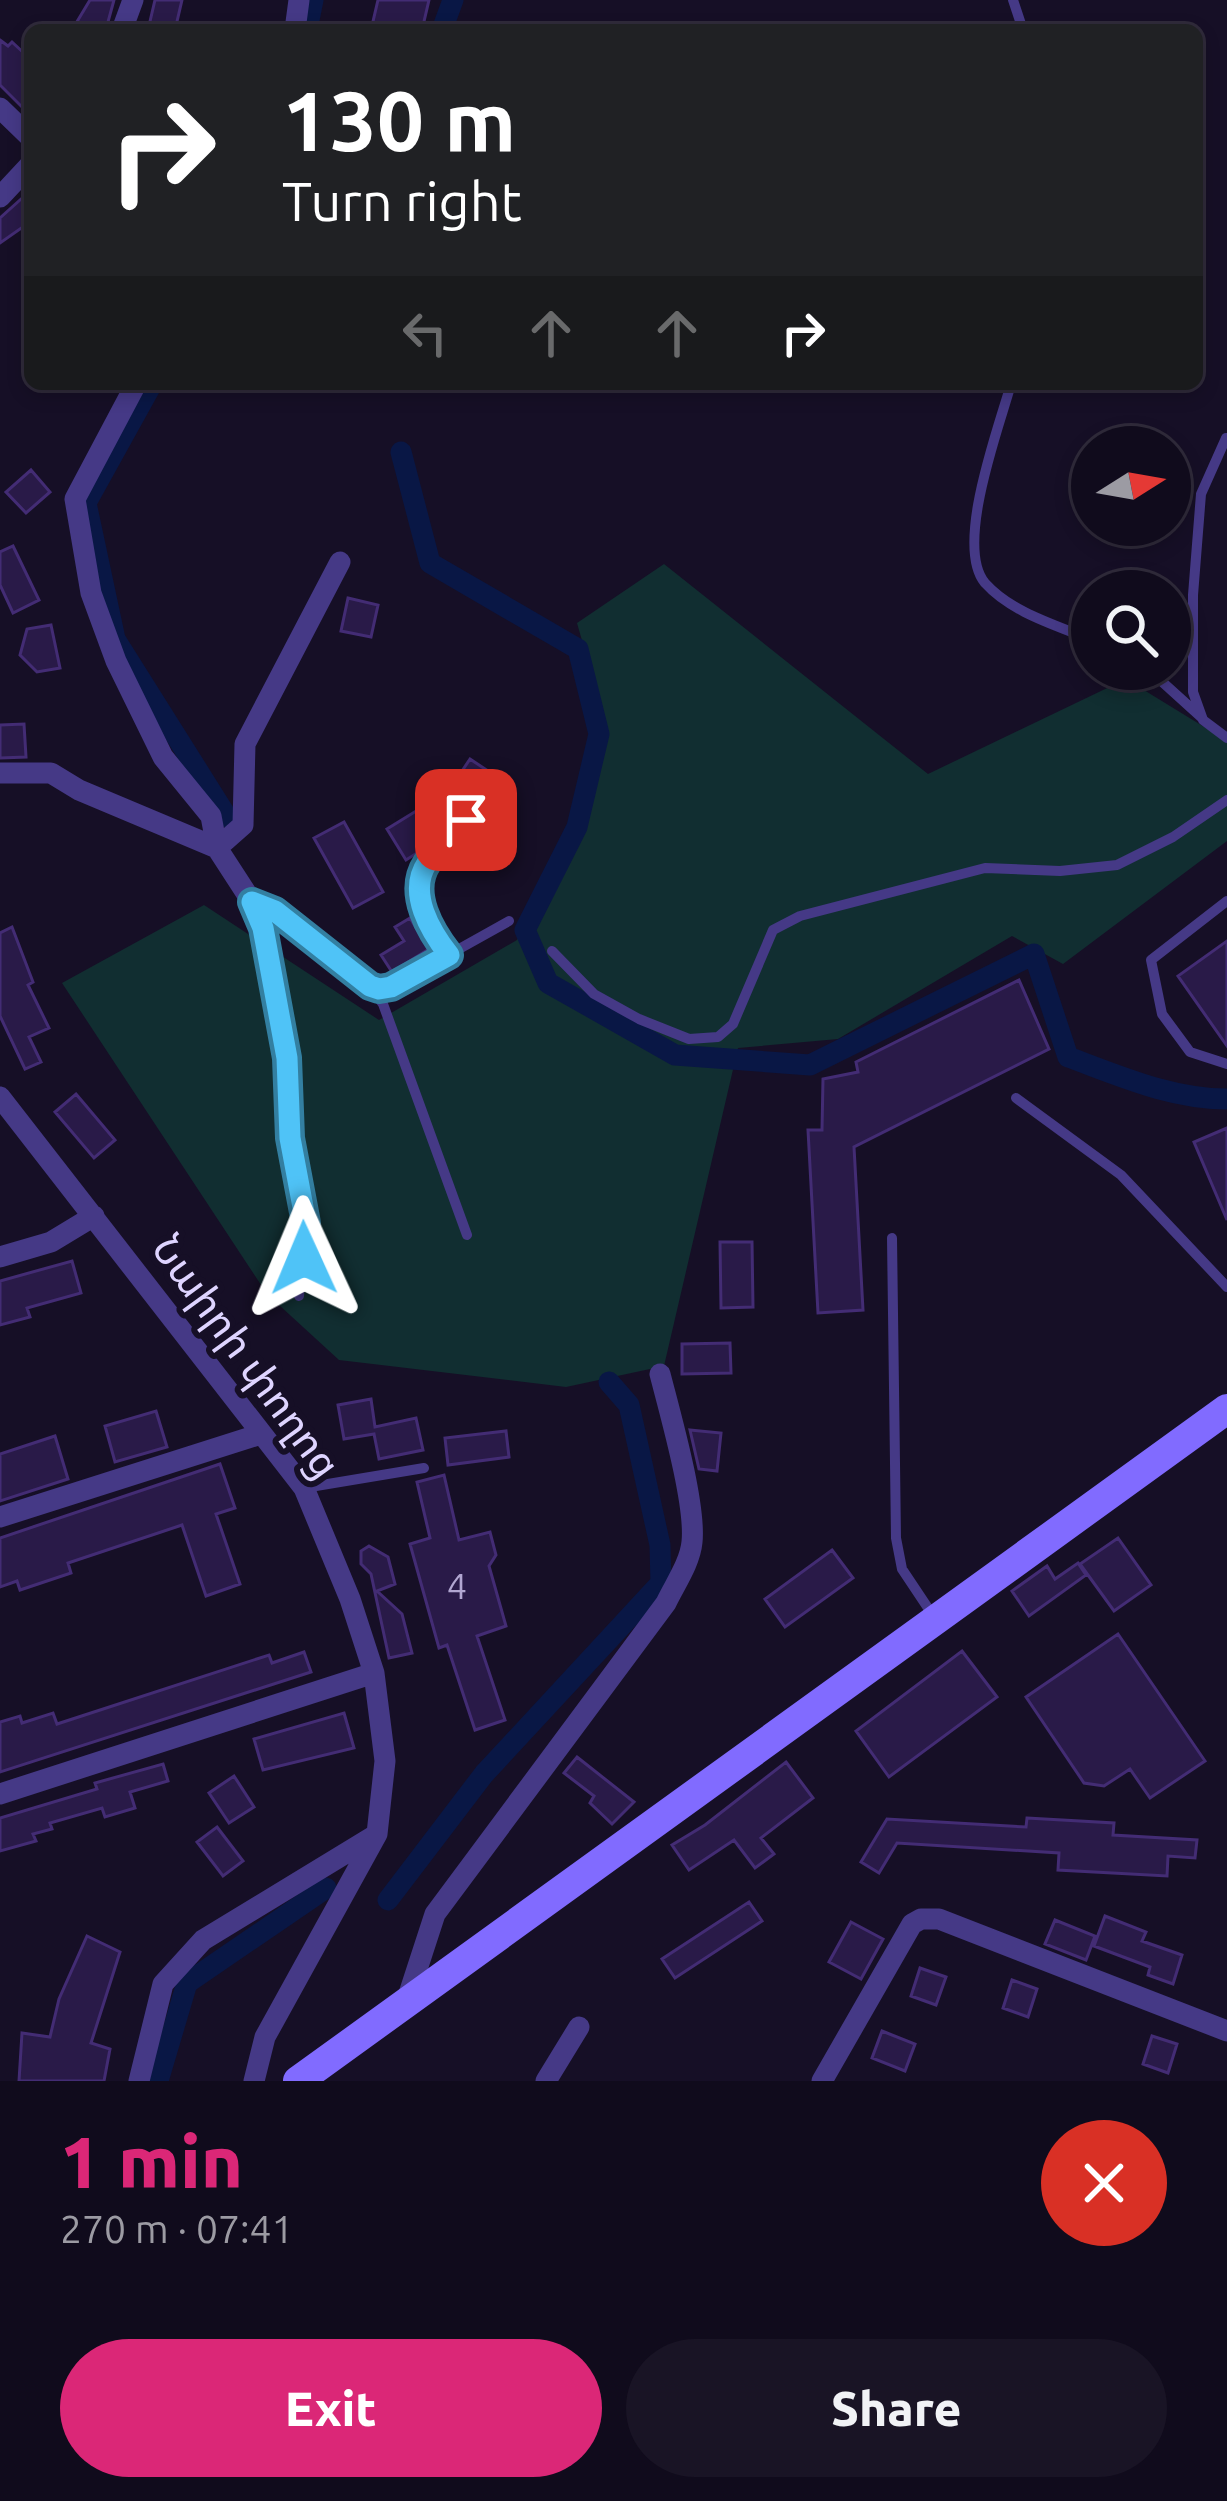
<!DOCTYPE html>
<meta charset="utf-8">
<style>
:root{--surface:#100b1c;--page:#191425;--text:#f1f3f6;--muted:#9c9ba3;--line:#302b3b;--accent:#db2777}
body{margin:0;font-family:Ubuntu,"Noto Sans Armenian",sans-serif;background:var(--page);color:var(--text);height:100vh;display:flex;flex-direction:column;font-size:45px;white-space:nowrap}
*{box-sizing:border-box;margin:0}
p{font-size:39px;color:var(--muted)}
.icon{flex:none;width:66px;height:66px;fill:none;stroke:currentColor;stroke-width:2;stroke-linecap:round;stroke-linejoin:round}
.map{position:relative;height:2081px;overflow:hidden}
.details{display:flex;flex-direction:column;background:var(--surface);flex:1}
.details>*{flex:none}
.top-card{position:absolute;left:24px;top:24px;width:1179px;height:366px;border-radius:18px;box-shadow:0 6px 18px #0003,0 0 0 3px var(--line);background:#202124;color:#fff;overflow:hidden}
.needle{width:78px;rotate:79deg}
.controls{position:absolute;left:1071px;top:426px;display:grid;gap:24px}
.controls a{display:grid;place-items:center;width:120px;height:120px;border-radius:50%;background:var(--surface);box-shadow:0 6px 18px #0003,0 0 0 3px var(--line);font-size:60px}
.pin{position:absolute;display:grid;place-items:center;width:102px;height:102px;color:#fff;margin:-51px;border-radius:24px;box-shadow:0 6px 18px #0006}
.me{position:absolute;width:132px;margin:-66px;rotate:359deg;stroke-linejoin:round;filter:drop-shadow(0 0 9px #0008)}
.turn{display:flex;align-items:center;gap:42px;height:252px;padding:0 60px;font-size:54px}
.turn .icon{width:156px;height:156px;stroke-width:2.5}
.turn b{display:block;font-size:84px;line-height:102px}
.lanes{display:flex;align-items:center;height:114px;padding:0 60px;background:#0003;justify-content:center;gap:60px;direction:ltr}
.lanes .off{opacity:.35}
.round{display:grid;place-items:center;flex:none;width:126px;height:126px;border-radius:63px;background:var(--page)}
.headline{display:flex;align-items:center;justify-content:space-between;height:204px;padding:0 60px}
h1{font-size:72px;font-weight:800;line-height:90px;color:var(--accent)}
.cta{display:flex;gap:24px;margin-top:auto;padding:24px 60px}
.cta a{flex:1;height:138px;border-radius:72px;background:var(--accent);color:#fff;font-size:48px;font-weight:800;line-height:138px;text-align:center}
.cta a+a{background:var(--page);color:var(--text)}
.map>svg:first-child{display:block}
.green{fill:#112e31}
.lines{fill:none;stroke-linecap:round;stroke-linejoin:round}
.canal{stroke:#091745;stroke-width:21}
.building{fill:#291a48;stroke:#432c74;stroke-width:3}
.service{stroke:#453986;stroke-width:10}
.minor{stroke:#453986;stroke-width:21}
.secondary{stroke:#816bff;stroke-width:30}
.route-casing{stroke:#337fa1;stroke-width:30}
.route{stroke:#4fc3f7;stroke-width:21}
.labels{text-anchor:middle;stroke-width:12;stroke-linejoin:round;paint-order:stroke}
.number-label{font-size:36px;fill:#b1a6d1}
.street-label{font-size:42px;fill:#ded4ff;stroke:#160f26}
</style>
<div class="map">
<svg width="1227" height="2081" viewBox="0 0 1227 2081">
<rect width="100%" height="100%" fill="#160f26"/>
<path class="green" d="M664 564 928 774 1126 679 1227 741V841L1063 964 1012 936 838 1039 738 1048 664 1366 566 1387 339 1360 267 1294 62 983 204 905 379 1020 517 940 608 732 577 623Z"/>
<g class="lines">
<path class="canal" d="M307 30 313 0
M442 30 453 0
M152 384 86 503 115 639 227 817
M401 452 430 563 578 649 599 734 577 827 525 930 548 983 675 1055 810 1065 1034 954 1068 1057C1120 1076 1171 1099 1227 1099
M388 1900 484 1774 661 1583 660 1545 629 1405 609 1382
M158 2081 187 1983 326 1888"/>
</g>
<path class="building" d="M90 0H114L108 22 103 30H72Z
M155 0H182L175 30H148Z
M378 0H429L422 30H371Z
M0 40 8 46 12 42 27 56 23 60 30 68V115L0 85Z
M30 191V222L0 243V218Z
M31 470 50 492 26 513 6 492Z
M13 546 39 600 13 613 0 585V552Z
M348 598 378 605 371 637 341 631Z
M51 625 60 668 37 672 20 655 27 629Z
M24 724 26 757 0 758V725Z
M470 759 509 785 491 812 452 786Z
M421 808 439 839 406 860 387 829Z
M344 822 383 892 353 908 314 838Z
M410 918 429 949 392 972 381 955 404 941 395 927Z
M12 927 33 982 28 985 49 1028 29 1037 41 1062 25 1069 0 1016V933Z
M1227 941V1046L1178 976Z
M1019 980 1049 1049 854 1147 863 1310 818 1313 808 1130H822L823 1079 858 1072 856 1062Z
M76 1094 115 1140 94 1158 55 1112Z
M1227 1128V1220L1194 1142Z
M720 1242H752L753 1307 721 1308Z
M72 1261 81 1293 27 1308 30 1317 0 1325V1281Z
M730 1343 731 1373 682 1374V1344Z
M371 1399 375 1427 416 1418 423 1450 379 1459 374 1434 344 1439 338 1405Z
M156 1411 167 1447 115 1462 105 1426Z
M690 1430 721 1433 717 1471 699 1469Z
M506 1431 509 1457 448 1465 445 1438Z
M55 1436 68 1479 0 1501V1454Z
M220 1464 235 1508 216 1514 240 1584 206 1596 182 1525 68 1563 71 1573 20 1590 17 1581 0 1587V1538Z
M444 1475 459 1540 490 1532 496 1555 489 1566 506 1626 477 1636 505 1720 475 1730 447 1645 439 1648 410 1544 430 1538 417 1482Z
M1118 1538 1151 1585 1114 1611 1080 1564Z
M369 1546 388 1557 395 1584 377 1591 402 1614 412 1653 389 1658 371 1574 361 1564V1551Z
M832 1550 853 1578 785 1627 765 1599Z
M1078 1563 1086 1575 1029 1616 1012 1591 1047 1566 1055 1579Z
M1118 1634 1205 1761 1150 1798 1130 1769 1104 1786 1084 1783 1026 1697Z
M962 1651 997 1697 889 1777 856 1731Z
M304 1652 311 1672 0 1772V1722L20 1716 22 1723 53 1713 57 1724 269 1655 272 1663Z
M344 1713 354 1748 263 1770 254 1739Z
M577 1757 634 1802 612 1824 590 1803 594 1796 564 1773Z
M786 1762 813 1798 761 1838 774 1854 755 1868 734 1840 689 1870 672 1845 705 1825Z
M163 1764 168 1781 130 1792 135 1808 105 1817 102 1808 50 1823 52 1829 33 1834 36 1841 0 1851V1818L97 1789 95 1783Z
M234 1776 254 1807 229 1823 209 1793Z
M1027 1818 1114 1823 1113 1835 1197 1840 1195 1858 1168 1856 1167 1876 1058 1870 1059 1853 897 1843 879 1873 861 1862 887 1819 1026 1827Z
M217 1827 243 1861 223 1876 197 1842Z
M749 1902 762 1921 675 1978 662 1959Z
M1105 1916 1146 1932 1142 1941 1182 1955 1173 1984 1148 1975 1150 1967 1094 1946Z
M1055 1920 1095 1936 1086 1960 1045 1944Z
M851 1922 883 1939 861 1979 829 1962Z
M87 1936 120 1952 91 2043 110 2049 104 2081H19L22 2033 50 2037 59 1999Z
M920 1968 946 1977 936 2005 911 1996Z
M1012 1980 1037 1989 1028 2017 1003 2008Z
M882 2031 915 2044 905 2071 872 2058Z
M1152 2036 1177 2044 1168 2073 1143 2064Z"/>
<g class="lines">
<path class="service" d="M1013 0 1023 30
M1011 384C999 427 954 546 985 583 1012 613 1056 625 1092 640
M1226 438 1201 494 1193 595V692L1203 720 1227 738
M1148 669 1201 717
M1227 901 1151 960 1162 1014 1190 1052 1227 1064
M252 902 263 929 287 1057 290 1138 306 1223 299 1296
M252 902 275 911 370 986 391 987 509 921
M552 951 594 994 639 1019 689 1039 718 1037 733 1024 773 930 800 916 985 868 1060 871 1117 865 1173 837 1227 800
M449 955C431 932 407 893 427 863 439 844 455 849 466 820
M370 986 383 1004 467 1235
M1016 1098 1121 1175 1227 1287
M892 1238 896 1538 902 1569 934 1617
M304 1488 424 1468"/>
<path class="minor" d="M122 30 133 0
M295 30 299 0
M0 108 30 137
M0 197 30 165
M136 384 75 499 91 593 116 661 163 757 211 816 217 848 252 902
M0 773H51L79 790 217 848 243 825 245 744 340 562
M0 1097 304 1488 350 1599 374 1673 385 1761 377 1834 265 2037 254 2081
M0 1257 51 1242 94 1216
M0 1517 261 1434
M0 1794 374 1673
M405 2006 435 1914 666 1603C675 1584 690 1563 692 1542 696 1504 670 1413 660 1374
M139 2081 163 1984 203 1940 374 1836
M546 2081 579 2027
M822 2081 912 1924 921 1919H939L1227 2031"/>
<path class="secondary" d="M298 2081 1227 1409"/>
</g>
<g class="lines">
<defs>
<path id="route" d="M304 1258 306 1223 290 1138 287 1058 263 928 252 902 275 911 370 986 379 989 391 987 449 955C431 932 407 893 427 863 440 844 455 849 466 820"/>
</defs>
<use href="#route" class="route-casing"/>
<use href="#route" class="route"/>
</g>
<g class="labels">
<g class="number-label">
<text x="457" y="1599">4</text>
</g>
<g class="street-label">
<text transform="translate(247 1356) rotate(54)" y="15">Նաիրի փողոց</text>
</g>
</g>
</svg>
<div class="controls">
<a><svg class="needle" viewBox="-14 -14 28 28"><path d="M0-13l5 13h-10z" fill="#e53935"/><path d="M0 13l5-13h-10z" fill="#9c9ba3"/></svg></a>
<a><svg class="icon" aria-label="search" viewBox="0 0 24 24"><circle cx="10" cy="10" r="6"/><path d="M15 15l6 6"/></svg></a>
</div>
<div class="pin" style="left:466px;top:820px;background:#d93025"><svg class="icon" aria-label="arrive" viewBox="0 0 24 24"><path d="M6 21V4h12l-3 4 3 4H6"/></svg></div>
<svg class="me" style="left:304px;top:1258px" viewBox="-20 -20 40 40"><path d="M0-17L14 15 0 8-14 15z" fill="#4fc3f7" stroke="#fff" stroke-width="4"/></svg>
<div class="top-card">
<div class="turn"><svg class="icon" aria-label="right" viewBox="0 0 24 24"><path d="M7 20v-9h11M14 6l5 5-5 5"/></svg><div><b>130 m</b>Turn right</div></div>
<div class="lanes"><svg class="icon off" aria-label="left" viewBox="0 0 24 24"><path d="M17 20v-9H6M10 6l-5 5 5 5"/></svg><svg class="icon off" aria-label="ahead" viewBox="0 0 24 24"><path d="M12 20V5M6 11l6-6 6 6"/></svg><svg class="icon off" aria-label="ahead" viewBox="0 0 24 24"><path d="M12 20V5M6 11l6-6 6 6"/></svg><svg class="icon" aria-label="right" viewBox="0 0 24 24"><path d="M7 20v-9h11M14 6l5 5-5 5"/></svg></div>
</div>
</div>
<section class="details">
<div class="headline"><div><h1>1 min</h1><p>270 m · 07:41</p></div><a class="round" style="background:#d93025;color:#fff"><svg class="icon" aria-label="close" viewBox="0 0 24 24"><path d="M6 6l12 12M18 6L6 18"/></svg></a></div>
<div class="cta"><a>Exit</a><a>Share</a></div>
</section>
